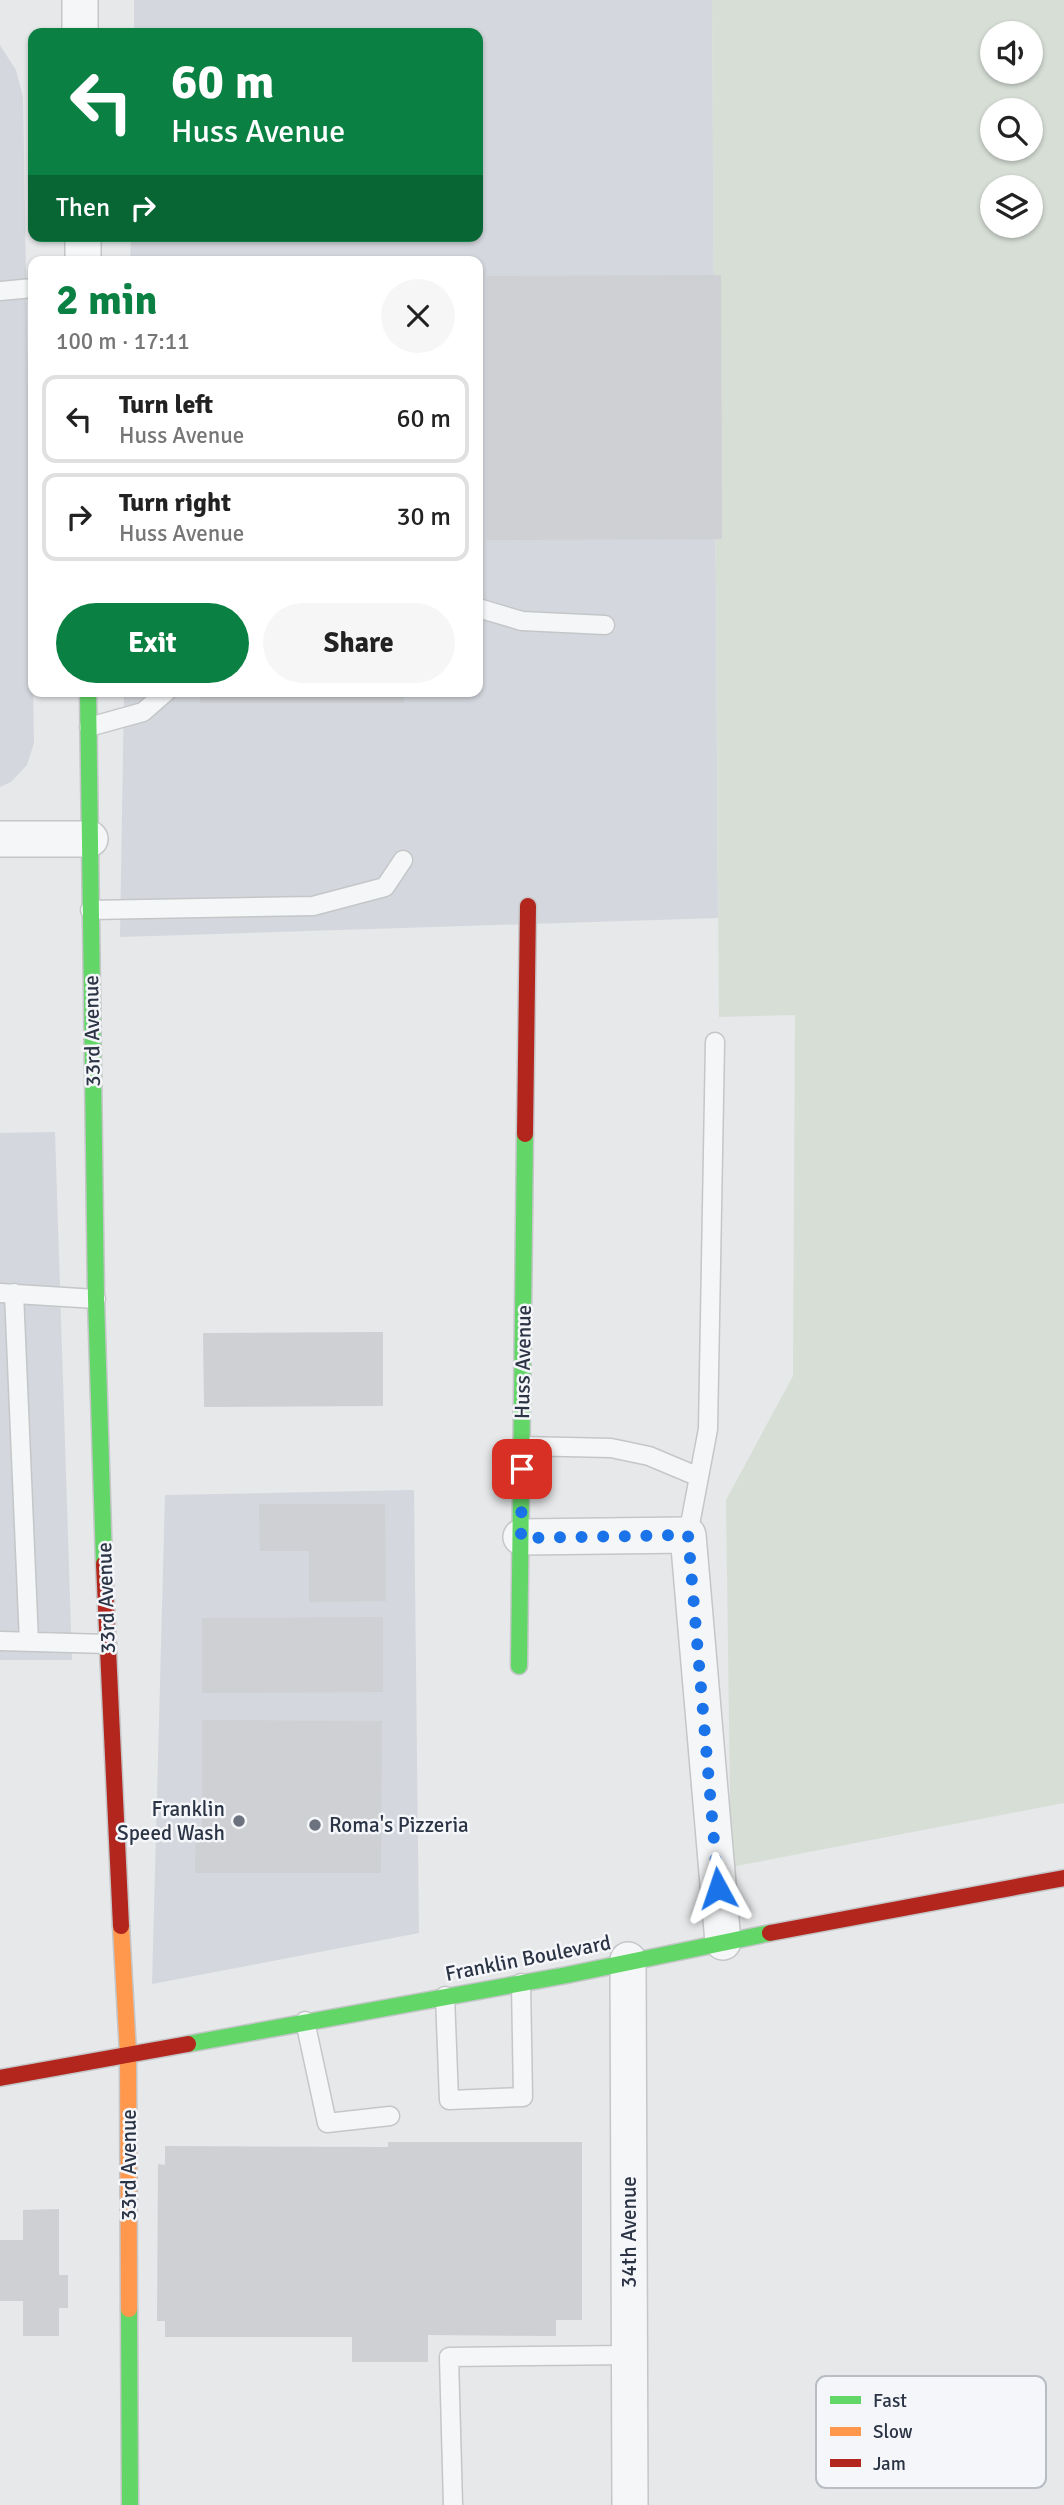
<!DOCTYPE html>
<meta charset="utf-8">
<style>
:root{--surface:#fff;--page:#f6f6f6;--text:#222;--muted:#767676;--line:#e0e0e0;--accent:#0b8043}
body{margin:0;font-family:Signika,sans-serif;background:var(--page);color:var(--text);height:100vh;display:flex;flex-direction:column;font-size:26px;white-space:nowrap}
*{box-sizing:border-box;margin:0}
p{font-size:23px;color:var(--muted)}
.icon{flex:none;width:38px;height:38px;fill:none;stroke:currentColor;stroke-width:2;stroke-linecap:round;stroke-linejoin:round}
.map{position:relative;flex:1;overflow:hidden}
.panel{position:absolute;left:28px;top:256px;width:455px;height:441px;display:flex;flex-direction:column;background:var(--surface);border-radius:14px;box-shadow:0 2px 5px #0004}
.panel>*{flex:none}
.top-card{position:absolute;left:28px;top:28px;width:455px;height:214px;border-radius:14px;box-shadow:0 2px 5px #0004;background:#0b8043;color:#fff;overflow:hidden}
.controls{position:absolute;left:980px;top:21px;display:grid;gap:14px}
.controls a{display:grid;place-items:center;width:63px;height:63px;border-radius:50%;background:var(--surface);box-shadow:0 2px 5px #0004;font-size:35px}
.pin{position:absolute;display:grid;place-items:center;width:60px;height:60px;color:#fff;margin:-30px;border-radius:14px;box-shadow:0 4px 10px #0006}
.me{position:absolute;width:77px;margin:-38px;rotate:355deg;stroke-linejoin:round;filter:drop-shadow(0 0 5px #0008)}
.turn{display:flex;align-items:center;gap:24px;height:147px;padding:0 28px;font-size:32px}
.turn .icon{width:91px;height:91px;stroke-width:2.5}
.turn b{display:block;font-size:49px;line-height:60px}
.then{display:flex;align-items:center;height:66px;padding:0 28px;background:#0003;gap:14px;font-size:26px}
.round{display:grid;place-items:center;flex:none;width:74px;height:74px;border-radius:37px;background:var(--page)}
.headline{display:flex;align-items:center;justify-content:space-between;height:119px;padding:0 28px}
h1{font-size:42px;font-weight:700;line-height:52px;color:var(--accent)}
.primary-button{display:flex;gap:14px;margin-top:auto;padding:14px 28px}
.primary-button a{flex:1;height:80px;border-radius:42px;background:var(--accent);color:#fff;font-size:28px;font-weight:700;line-height:80px;text-align:center}
.primary-button a+a{background:var(--page);color:var(--text)}
ul{padding:0;list-style:none}
li{display:flex;align-items:center;gap:21px;height:88px;margin:0 14px 10px;padding:0 14px;border:4px solid var(--line);border-radius:14px}
li div{flex:1}
li b{display:block;font-size:26px}
li em{font-style:normal}
.map>svg:first-child{display:block}
.built{fill:#d4d7dd}
.green{fill:#d6ded6;fill-rule:evenodd}
.building{fill:#ced0d3}
.lines{fill:none;stroke-linecap:round;stroke-linejoin:round}
.lane-casing{stroke:#c4c6c8;stroke-width:21}
.street-casing{stroke:#c4c6c8;stroke-width:38}
.fast-casing{stroke:#c4c6c8;stroke-width:19}
.slow-casing{stroke:#c4c6c8;stroke-width:19}
.jam-casing{stroke:#c4c6c8;stroke-width:19}
.lane{stroke:#f5f6f7;stroke-width:18}
.street{stroke:#f5f6f7;stroke-width:35}
.fast{stroke:#63d668;stroke-width:16}
.slow{stroke:#ff974d;stroke-width:16}
.jam{stroke:#b3261e;stroke-width:16}
.route{stroke:#1a73e8;stroke-width:12;stroke-dasharray:0 21.6}
.poi-dot{fill:#6c737f;stroke:#f4f6f9;stroke-width:2.5}
.labels{text-anchor:middle;stroke-width:5;stroke-linejoin:round;paint-order:stroke}
.street-label{font-size:21px;fill:#2b3445;stroke:#f4f6f9}
.poi-label{font-size:21px;fill:#2b3445;stroke:#f4f6f9;text-anchor:end}
.key{fill:#f4f6f9;stroke:#b8bcc3;stroke-width:2}
.key-label{font-size:19px;fill:#2b3445}
</style>
<div class="map">
<svg width="1064" height="2505" viewBox="0 0 1064 2505">
<rect width="100%" height="100%" fill="#e6e8ea"/>
<path class="built" d="M134 0H712L718 918 120 937 124 691H478V261H130L131 236H478V33H134Z
M0 45 16 70 23 97 34 743 27 765 11 782 0 787Z
M55 1132 72 1660H0V1133Z
M414 1490 419 1933 152 1984 165 1495Z"/>
<path class="green" d="M712 0H1064V1803L731 1867 726 1500 793 1376 795 1015 719 1017ZM992 33H1031V72H992ZM992 110H1031V149H992ZM992 187H1031V226H992Z"/>
<path class="building" d="M721 275 722 539 487 540V276Z
M200 691H404V703H200Z
M383 1332V1406L204 1407 203 1333Z
M259 1504H385L386 1601 309 1602V1551H260Z
M383 1617V1692L202 1693V1618Z
M202 1720 382 1721 381 1873H195L196 1829H202Z
M388 2142H582V2320H556V2336L428 2335V2362H352V2337H165V2321H157L158 2164 165 2165V2146L388 2147Z
M59 2209V2275H68V2308H59V2336H23V2301H0V2240H23V2210Z"/>
<g class="lines">
<defs>
<path id="lane" d="M0 291 33 288
M478 608 522 621 605 625
M89 727 143 712 167 691
M90 910 313 906 385 887 403 860
M0 1293 96 1299
M14 1293 29 1642
M522 1446 611 1448 649 1456 699 1477
M688 1535 708 1429 715 1042
M0 1641 107 1644
M445 1996 449 2100 523 2097 521 1983
M305 2021 327 2123 390 2116
M453 2505 449 2357 630 2355"/>
<path id="street" d="M80 0V33
M83 236V261
M0 839H90
M521 1537 688 1535 723 1942
M628 1960 630 2505"/>
<path id="fast" d="M88 691 96 1299 104 1564
M519 1666 525 1134
M188 2044 567 1975 770 1933
M129 2309 130 2505"/>
<path id="slow" d="M121 1926 128 2053 129 2309"/>
<path id="jam" d="M525 1134 528 906
M104 1564 121 1926
M770 1933 1064 1878
M0 2078 188 2044"/>
</defs>
<use href="#lane" class="lane-casing"/>
<use href="#street" class="street-casing"/>
<use href="#fast" class="fast-casing"/>
<use href="#slow" class="slow-casing"/>
<use href="#jam" class="jam-casing"/>
<use href="#lane" class="lane"/>
<use href="#street" class="street"/>
<use href="#fast" class="fast"/>
<use href="#slow" class="slow"/>
<use href="#jam" class="jam"/>
</g>
<g class="lines">
<path class="route" d="M522 1469 521 1538 688 1535 718 1888"/>
</g>
<g class="poi-dot">
<circle cx="239" cy="1821" r="7"/>
<circle cx="315" cy="1825" r="7"/>
</g>
<g class="labels">
<g class="street-label">
<text transform="translate(92 1031) rotate(-91)" y="7">33rd Avenue</text>
<text transform="translate(523 1362) rotate(-89)" y="7">Huss Avenue</text>
<text transform="translate(106 1598) rotate(-92)" y="7">33rd Avenue</text>
<text transform="translate(528 1958) rotate(-11)" y="7">Franklin Boulevard</text>
<text transform="translate(129 2165) rotate(-90)" y="7">33rd Avenue</text>
<text transform="translate(629 2232) rotate(-90)" y="7">34th Avenue</text>
</g>
<g class="poi-label">
<text x="225" y="1816">Franklin<tspan x="225" dy="24">Speed Wash</tspan></text>
<text x="329" y="1832" text-anchor="start">Roma's Pizzeria</text>
</g>
</g>
<rect x="816" y="2376" width="230" height="112" rx="10" class="key"/>
<rect x="830" y="2396" width="31" height="8" fill="#63d668"/>
<rect x="830" y="2427" width="31" height="9" fill="#ff974d"/>
<rect x="830" y="2459" width="31" height="8" fill="#b3261e"/>
<g class="key-label">
<text x="873" y="2407">Fast</text>
<text x="873" y="2438">Slow</text>
<text x="873" y="2470">Jam</text>
</g>
</svg>
<div class="controls">
<a><svg class="icon" aria-label="sound" viewBox="0 0 24 24"><path d="M4 9h4l5-4v14l-5-4H4zM17 9q2 3 0 6"/></svg></a>
<a><svg class="icon" aria-label="search" viewBox="0 0 24 24"><circle cx="10" cy="10" r="6"/><path d="M15 15l6 6"/></svg></a>
<a><svg class="icon" aria-label="layers" viewBox="0 0 24 24"><path d="M12 4l9 5-9 5-9-5zM3 14l9 5 9-5"/></svg></a>
</div>
<div class="pin" style="left:522px;top:1469px;background:#d93025"><svg class="icon" aria-label="arrive" viewBox="0 0 24 24"><path d="M6 21V4h12l-3 4 3 4H6"/></svg></div>
<svg class="me" style="left:718px;top:1888px" viewBox="-20 -20 40 40"><path d="M0-17L14 15 0 8-14 15z" fill="#1a73e8" stroke="#fff" stroke-width="4"/></svg>
<div class="top-card">
<div class="turn"><svg class="icon" aria-label="left" viewBox="0 0 24 24"><path d="M17 20v-9H6M10 6l-5 5 5 5"/></svg><div><b>60 m</b>Huss Avenue</div></div>
<div class="then">Then<svg class="icon" aria-label="right" viewBox="0 0 24 24"><path d="M7 20v-9h11M14 6l5 5-5 5"/></svg></div>
</div>
<section class="panel">
<div class="headline"><div><h1>2 min</h1><p>100 m · 17:11</p></div><a class="round"><svg class="icon" aria-label="close" viewBox="0 0 24 24"><path d="M6 6l12 12M18 6L6 18"/></svg></a></div>
<ul>
<li><svg class="icon" aria-label="left" viewBox="0 0 24 24"><path d="M17 20v-9H6M10 6l-5 5 5 5"/></svg><div><b>Turn left</b><p>Huss Avenue</p></div><em>60 m</em></li>
<li><svg class="icon" aria-label="right" viewBox="0 0 24 24"><path d="M7 20v-9h11M14 6l5 5-5 5"/></svg><div><b>Turn right</b><p>Huss Avenue</p></div><em>30 m</em></li>
</ul>
<div class="primary-button"><a>Exit</a><a>Share</a></div>
</section>
</div>
